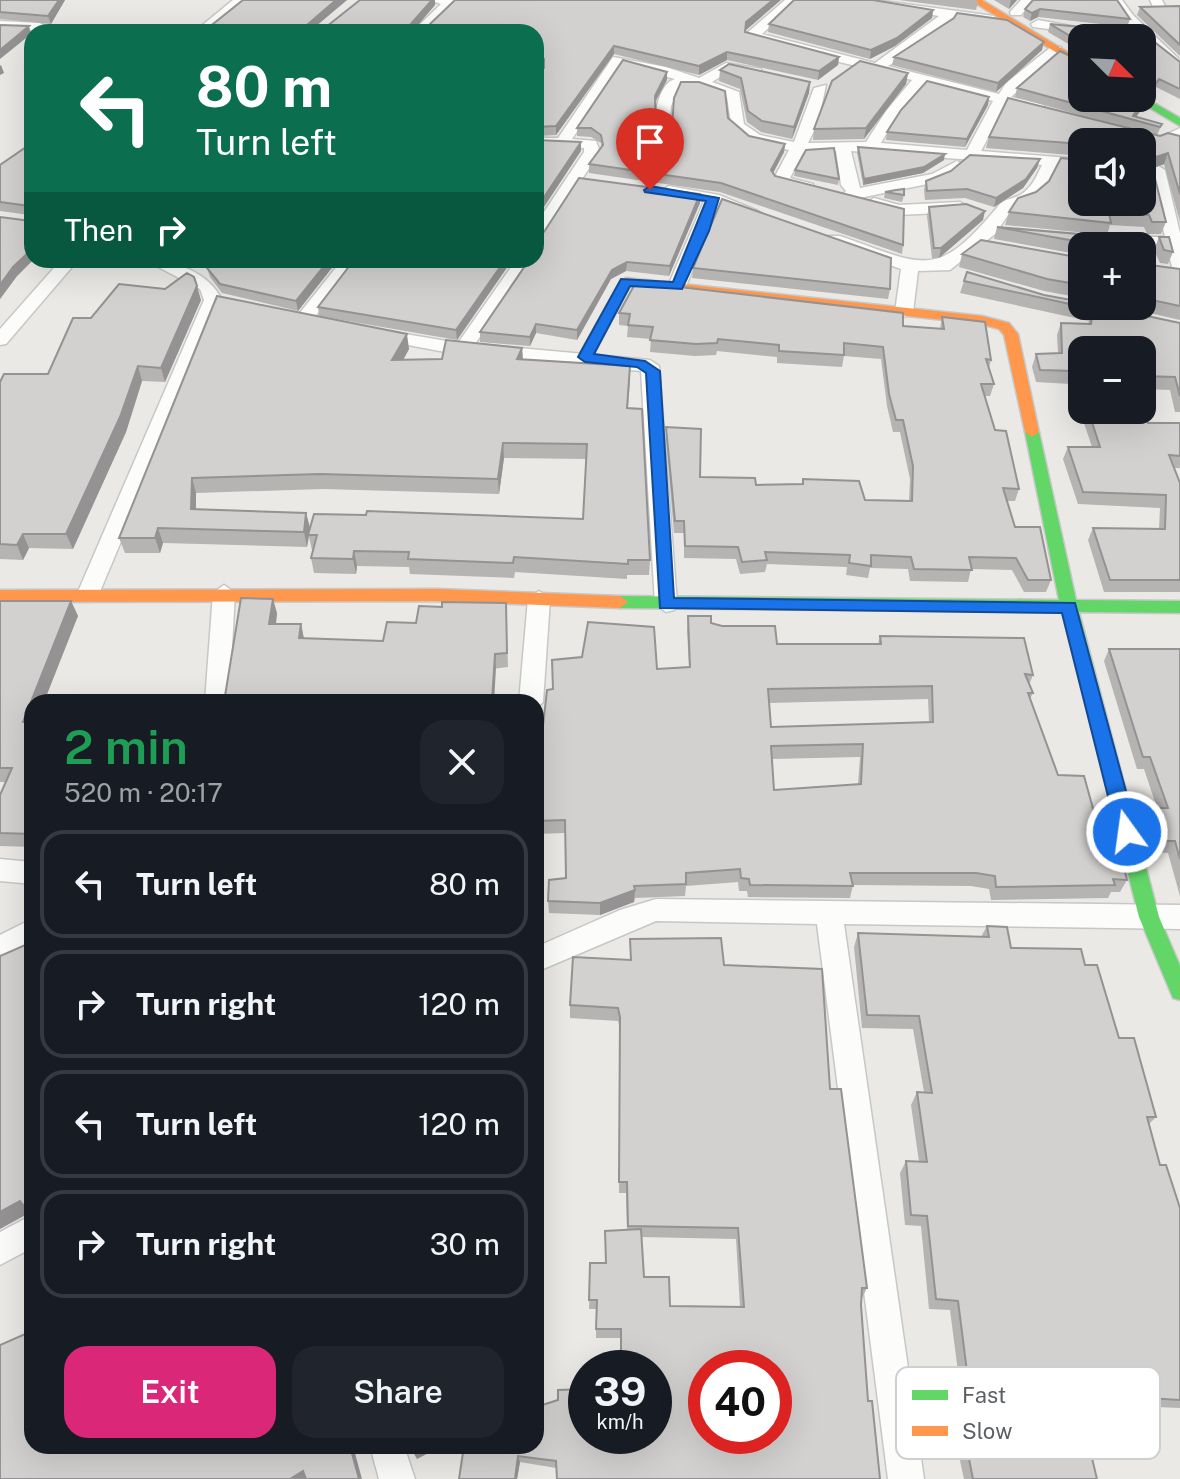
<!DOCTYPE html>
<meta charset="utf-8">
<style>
:root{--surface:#171b24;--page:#20242c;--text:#f1f3f6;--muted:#9ea1a6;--line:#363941;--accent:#db2777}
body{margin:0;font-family:"Public Sans",sans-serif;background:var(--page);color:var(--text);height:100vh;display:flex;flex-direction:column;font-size:30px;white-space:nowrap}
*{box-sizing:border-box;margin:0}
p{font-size:26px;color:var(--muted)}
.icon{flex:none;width:44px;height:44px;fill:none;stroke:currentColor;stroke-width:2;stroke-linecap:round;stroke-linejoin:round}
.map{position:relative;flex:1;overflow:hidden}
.side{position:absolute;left:24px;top:694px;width:520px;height:760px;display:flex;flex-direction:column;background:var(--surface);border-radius:24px;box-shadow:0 8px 32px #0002}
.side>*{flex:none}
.banner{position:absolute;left:24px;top:24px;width:520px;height:244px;border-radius:24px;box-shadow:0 8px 32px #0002;background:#0b6e4f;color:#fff;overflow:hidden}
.needle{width:52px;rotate:114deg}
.buttons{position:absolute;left:1068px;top:24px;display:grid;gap:16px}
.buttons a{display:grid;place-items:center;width:88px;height:88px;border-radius:16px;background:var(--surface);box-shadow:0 8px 32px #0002;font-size:40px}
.speed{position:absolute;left:568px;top:1350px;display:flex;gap:16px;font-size:40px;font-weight:700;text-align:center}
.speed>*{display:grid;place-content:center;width:104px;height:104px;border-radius:50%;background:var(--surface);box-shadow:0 8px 32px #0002;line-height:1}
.speed small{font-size:20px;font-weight:400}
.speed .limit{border:12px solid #d22;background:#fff;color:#111}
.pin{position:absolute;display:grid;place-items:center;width:68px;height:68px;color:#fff;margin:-82px -34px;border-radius:50% 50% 50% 0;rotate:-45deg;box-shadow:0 0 8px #0007}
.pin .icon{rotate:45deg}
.me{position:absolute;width:88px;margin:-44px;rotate:346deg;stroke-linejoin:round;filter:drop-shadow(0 0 6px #0008)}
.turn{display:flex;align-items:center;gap:28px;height:168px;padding:0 40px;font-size:36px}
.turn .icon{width:104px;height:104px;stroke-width:2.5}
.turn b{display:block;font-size:56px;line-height:68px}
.then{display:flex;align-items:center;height:76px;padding:0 40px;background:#0003;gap:16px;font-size:30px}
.round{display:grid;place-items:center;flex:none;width:84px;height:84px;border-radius:24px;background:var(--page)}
.head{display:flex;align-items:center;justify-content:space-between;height:136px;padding:0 40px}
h1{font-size:48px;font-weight:600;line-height:60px;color:#1e9e55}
.action{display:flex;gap:16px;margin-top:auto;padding:16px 40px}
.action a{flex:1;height:92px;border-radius:24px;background:var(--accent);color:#fff;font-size:32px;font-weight:600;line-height:92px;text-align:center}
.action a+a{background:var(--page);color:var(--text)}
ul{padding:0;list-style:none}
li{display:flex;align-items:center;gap:24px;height:108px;margin:0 16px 12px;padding:0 24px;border:4px solid var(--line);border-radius:24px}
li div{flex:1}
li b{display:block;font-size:30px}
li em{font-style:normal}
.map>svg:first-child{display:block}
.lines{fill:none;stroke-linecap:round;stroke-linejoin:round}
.street-casing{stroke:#c6c7c7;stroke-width:3}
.fast-casing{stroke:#c7c8c8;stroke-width:3}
.slow-casing{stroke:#c7c8c8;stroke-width:3}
.street{fill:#fcfcfb;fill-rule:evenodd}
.fast{fill:#63d668;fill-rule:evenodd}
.slow{fill:#ff974d;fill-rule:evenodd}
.wall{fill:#b5b4b3;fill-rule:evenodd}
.shaded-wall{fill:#949292}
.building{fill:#d3d1d0;stroke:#949292;stroke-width:2;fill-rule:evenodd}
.route{fill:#1a73e8;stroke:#114b97;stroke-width:2}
.key{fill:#fff;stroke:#cecfd0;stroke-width:2}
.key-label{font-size:22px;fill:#5b6064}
</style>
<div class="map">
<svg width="1180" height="1479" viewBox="0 0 1180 1479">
<rect width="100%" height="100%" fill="#ebe9e6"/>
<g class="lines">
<defs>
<path id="street" d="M233 0H247L209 32H194Z
M429 0H513L507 4H456L427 32H412L441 4Z
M785 0H799L762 34 875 63 939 16 840 0H875L994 16 996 19 989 23 953 18 951 24C927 36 911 54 888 66L999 94 1006 83 1051 47H1061V53L1011 97 1044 105V111L1006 104 981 151 1082 159V169L1056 167 1044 191 1031 202 1013 208 995 234 950 270 918 271 913 312 904 317 895 312 901 269 828 242V236H840C924 265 936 282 999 205 1004 199 1013 199 1020 195 1032 188 1036 177 1042 165L851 151 860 188 932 174 957 161 965 166 942 181 850 200 842 195 846 191 841 185 836 151 803 153 790 178 813 184V190L776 183 773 180 789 150 750 142 732 129 727 97 699 87H679L671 106 669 135 657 138C652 123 657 84 675 79L622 65 572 139 596 141 600 152 542 239 536 241V224L584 152V148L536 146V138H558L613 57 666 67 699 78 726 63 761 69V75L728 72 712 82 739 92 744 124 760 135 794 142 814 88 826 85 818 123 808 143 866 142 886 111 912 80 747 39V33ZM925 84 993 101 967 150 881 143 897 116Z
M1021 0H1034L1021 15H1011L1010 12Z
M1110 0H1122L1133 15 1180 60V72L1123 21Z
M1150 0H1162L1166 8 1155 11Z
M1038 20 1087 29 1080 33 1033 27 1031 24Z
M0 21 40 23 47 27 40 31 0 29Z
M1180 128V138L1142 157V146Z
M1157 165 1165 170 1180 233V272L1172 267 1167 247 1076 245V239L1082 237H1165L1149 170Z
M669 186 719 195 758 211 750 216 719 205 686 286 677 291 668 286 704 201 663 194 661 191Z
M874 198 899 205 960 202 968 207 960 212 898 215 868 206 866 203Z
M61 260H78L6 344 0 345V329Z
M145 260C174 260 209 272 222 300L99 594 88 602 77 594 204 300 200 289Z
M342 260H359L311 322H299V314Z
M516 260H532L475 344 650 360 659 366 677 604 674 610 666 612 655 604 641 371 445 352 376 339 367 334 376 329 458 343Z
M224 585 235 593 229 702H205L213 593Z
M539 591 550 599 543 702 536 709V702H519L528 599Z
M0 859 32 862V884L0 881Z
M656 899 1180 905V929L844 924 924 1479H888L817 924 656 921 536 972V947L620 910Z
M32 919V944L0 960V935Z
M32 1215V1248L0 1265V1232Z
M370 1446H404L415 1479H379Z"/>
<path id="fast" d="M1142 96 1180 118V126L1133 98Z
M1032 427 1039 432 1076 600 1180 601V613L1079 612 1159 917 1180 966V1000L1173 998 1139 917 1062 612 620 608 612 602 620 596 1059 600 1025 432Z"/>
<path id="slow" d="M970 0H982L1082 61V68Z
M626 278 982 316 1009 323 1018 334 1039 432 1032 437 1025 432 1004 335 999 329 981 324 630 286 592 357 585 361 580 360 578 357 620 282Z
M437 589 620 596 628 602 620 608 437 601 0 602V590Z"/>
</defs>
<use href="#street" class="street-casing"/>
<use href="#fast" class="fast-casing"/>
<use href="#slow" class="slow-casing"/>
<use href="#street" class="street"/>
<use href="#fast" class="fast"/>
<use href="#slow" class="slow"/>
</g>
<path class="wall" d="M0 0H65L51 24 0 19Z
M243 0H347L317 25 326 27 360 0H435V5L417 26 745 30V32L839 57 838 65 818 80 727 60 699 75 614 54 556 135 536 136V69L544 68V67L536 66V32H203Z
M899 0H974L978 2 976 10Z
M994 0H1017L1009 9Z
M1033 0 1130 19 1127 27 1038 17 1030 21 1023 17 1025 9Z
M1180 6V56L1137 15 1140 7Z
M933 10 932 18 895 46 870 59 768 32 769 24Z
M1050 24 1143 33 1180 62V99L1156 87 1151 94 1142 90V38H1082V52L1048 32Z
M1042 50 996 92 892 65 894 57Z
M720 70 810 82 809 93 792 139 761 132 747 122 740 89 719 81Z
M908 73 906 84 864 139 813 140 814 129Z
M667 80 655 103 656 132 728 118 749 136 785 144 784 152 773 173 775 176 903 245 902 254 720 192 589 173V164L601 147V143L591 137 577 136V128Z
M1017 88 1143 101 1141 110 1136 117 1162 124 1157 135 1180 136V222L1164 164 1153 168 1166 222 1161 234H1147L1144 227 1110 225 1107 235 1005 225 1009 212 1082 202 1142 142H1082V156L986 148 989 137 1130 129 1015 97Z
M989 97 988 105 965 147 886 140 887 132Z
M32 143V260H33L17 276 0 299V217L31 221 30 215 0 211V165Z
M858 147 944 160 923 173 863 185 857 153Z
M1040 159 1037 168 1023 188 994 207 965 198 925 200 924 190 926 181Z
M795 170 839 179 838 185 794 176Z
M885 192 904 195 902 202 884 198Z
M700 203 669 276 626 271 611 279 577 340 536 333 530 346 480 342V332Z
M929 207 983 220 939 258H932L927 216Z
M997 227 1115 246H1082V255L994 239Z
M1159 237 1173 252 1168 264 1160 263 1154 250Z
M962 254 1082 258V298L1044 291 959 267Z
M175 260H203L194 266Z
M218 260H338L298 311 222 293 210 277 207 268Z
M354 260H512L457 340 319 316 318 307Z
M1142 264 1180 269V320L1120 306H1142Z
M693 268 890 289 888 299 692 278Z
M964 281 1044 295 1180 323V412H1175L1170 390 1142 389V350H1082V410H1142L1148 423H1180V468H1174L1180 483V592H1104L1088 540 1093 528 1159 529 1160 508 1078 504 1063 459 1068 447H1092L1076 399 1070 384 1036 382 1032 367 1036 354 1058 353 1057 335 1061 323 1088 324 1089 321 960 293Z
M217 296 409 349 403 360 442 359 522 348 523 359 630 381 628 408 650 560 649 575H627V579L515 572 514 578 410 574 409 567 357 566 356 574 314 573 311 558 313 550H312L309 537 307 547 163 543 160 553H125L119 538ZM504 458 586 459 583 519 310 528 306 513 196 509V493L323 489 499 494Z
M201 300 165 382 142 381 126 432 73 549 29 548 23 560 0 559V382L48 374 91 318Z
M619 313 940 329 942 317 991 360 989 368 994 384 990 396H985L995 430 1019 489 1015 501H1007L1015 527 1051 580 1046 592H1024L1012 570 971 569 968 582 910 581 908 569 870 568 868 578 846 575 847 567 767 564 765 572 740 574 736 559 684 558V533H674L666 440V427L700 477 756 485 802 484 803 479 865 500 909 501 910 479 900 432H893L887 406 881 359 844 356 842 367 777 363V357L717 351 716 355 695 356 650 352 651 339 627 337 628 326 619 325Z
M0 601H71L78 616 32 702V847L0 846V795L6 782H0Z
M506 603 508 667 224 702 277 613 276 624H301L304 639 383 641 416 623 442 607Z
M688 616 777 644H878L880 636 1033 675 1029 685 1033 693 1030 699 1058 775 1097 823 1127 880 1120 892H1111L1108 898 991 900 989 889 971 886 853 885 850 898 748 897 747 891H739L738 882 686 886 685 896 635 898 634 902 600 915 549 913 548 901 566 878 565 833 536 834V788L657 669 689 667 687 630ZM928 699 929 722 771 727 769 703ZM860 757 858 784 774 790 772 759Z
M1109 649H1180V896L1168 853 1158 852 1148 820 1155 808H1157L1144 769H1137L1104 661Z
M987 926 1011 948 1085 965 1156 1117 1149 1124 1160 1165 1180 1208V1408L1133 1406 1122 1414 1081 1412 1097 1479H964L959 1456 967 1449H973L962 1403 950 1310 929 1309 921 1226 905 1225 900 1173 906 1161 919 1162 911 1105 917 1092H924L913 1029 862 1028 854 947 858 933 981 937Z
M721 938 724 965 822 969 830 1089H841L867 1288 862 1298 861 1305 868 1401H872L880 1479H557L556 1468 520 1462 517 1479H459L464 1446H536V1407L558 1400V1390L586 1389V1436H654V1368H620V1338H596V1309H589L590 1263H605V1231L627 1230 626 1193H619L620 1029 618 1021 570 1018V1005L573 957 630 960V939ZM641 1237 736 1239 740 1307 670 1306 669 1277H644ZM706 1368H774V1436H706Z"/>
<path class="shaded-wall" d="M59 0H65L51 24 48 16Z
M336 0H347L309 32 308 24Z
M432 0H435V5L412 32 409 26Z
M773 0H781L745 31 746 22Z
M1011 0H1017L1009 9Z
M1040 9 1038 17 1030 21 1032 13Z
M933 10 932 18 895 46 870 59 871 50Z
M29 26 31 34 0 59V50Z
M1044 42 1042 50 996 92 998 83Z
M614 46V54L556 135V126Z
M727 52V60L699 75V66Z
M839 57 838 65 818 80 819 71Z
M1 65 4 73 0 75V66Z
M667 72V80L654 104 655 96Z
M908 73 906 84 864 139 866 128Z
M810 82 809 93 792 139 794 127Z
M989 97 988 105 965 147 967 139Z
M1143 101 1141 110 1134 120 1133 116Z
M581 142V151L536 219V209Z
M785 144 784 152 770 179 771 170Z
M1168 153 1164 164 1146 171 1150 159Z
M945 154 944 160 923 173 863 185 864 179Z
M1040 159 1037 168 1023 188 994 207 996 198Z
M700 194V203L669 276 670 266Z
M985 211 983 220 939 258 941 248Z
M32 249V260H33L17 276 0 299V285L13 267Z
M192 260H203L194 266Z
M329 260H338L298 311 296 301Z
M505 260H512L457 340 456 330Z
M627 262 626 271 611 279 577 340V330L612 270Z
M197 286 201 300 165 382 161 368Z
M536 324V333L530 346V337Z
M407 334 409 349 395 375 392 360Z
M522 348 523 363 517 359Z
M138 366 142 381 126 432 73 549 66 534Z
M503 443 504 458 499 494 498 479Z
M192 478 196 493V524L191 509Z
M306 513 310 528 307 547 304 532Z
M158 528 163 543 160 553 155 538Z
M23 534 29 548 23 560 17 545Z
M354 551 357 566 356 574 353 559Z
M273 599 277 613 274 639 269 624Z
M71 601 78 616 44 702H32V732L23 722Z
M301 624 304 639 299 638Z
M495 654 496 668 494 702H492Z
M635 890 634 902 600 915V903Z
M20 1201 31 1212 0 1229V1212Z
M32 1202V1213L24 1206Z
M350 1446H353L362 1479H359Z
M425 1446H442L417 1459 413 1452Z
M518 1456 520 1462 517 1479H515Z
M303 1471 306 1479H290Z"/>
<path class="building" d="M0 0H59L48 16 0 12Z
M243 0H336L308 24 326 27 360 0H432L409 26H428L455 0H773L746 22 745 32 839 57 819 71 727 52 699 66 614 46 556 126 536 127V70L544 68V59L536 58V32H203Z
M794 0H873L933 10 897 38 871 50 769 24Z
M1033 0H1117L1130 19 1040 9 1032 13 1025 9Z
M1180 6V45L1140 7Z
M957 13 1007 20 1044 42 998 83 894 57 954 18Z
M1050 24 1143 33 1180 62V89L1159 79 1154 86 1144 82 1142 86V38H1082V43Z
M0 25 29 26 0 50Z
M1060 51 1082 62V98H1138L1143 101 1133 116 1162 124 1160 127 1017 88Z
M623 60 667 72 655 96 656 132 672 128 674 98 681 82H699L725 91 728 118 749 136 785 144 771 170 775 176 904 209 903 245 721 183 589 164 603 145 601 135 591 128H577Z
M860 61 908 73 866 128 814 129 832 81Z
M729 64 810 82 794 127 762 121 748 111 741 78 720 70Z
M927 81 989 97 967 139 887 132 901 110Z
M1008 98 1160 136 1168 133 1180 136V194L1168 153 1150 159 1166 222H1152L1149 215 1109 213 1111 223 1009 212 1018 198 1036 192 1049 181 1061 158 1082 160V202H1142V142H1082V144L989 137Z
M536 140 581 142 536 209Z
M32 143V249L13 267 0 285V217L31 221 29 206 0 202V165Z
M858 147 945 154 924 167 864 179Z
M834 148 839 179 795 170 806 150Z
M970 155 1040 159 1026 179 996 198 967 189 927 191 926 181 951 171Z
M579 178 700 194 670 266 627 262 612 270 577 330 536 324 530 337 480 332 529 260H536V234L544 232Z
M904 189V195L885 192 896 190Z
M722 199 891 258 890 289 693 268Z
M966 204 985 211 941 248H934L929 207Z
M997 227 1114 237 1115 246H1087L1086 243Z
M1159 237H1169L1173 252 1164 250Z
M981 240 1082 258V285L1047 279 962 254Z
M218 260H329L296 301 220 284 207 268Z
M354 260H505L456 330 318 307Z
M1142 264 1180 269V306L1142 298Z
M967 272 1044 295 1082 302V306H1100L1180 323V396L1175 377 1142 376V350H1082V391L1074 371 1040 370 1036 354 1062 353 1061 323 1091 324 1093 309 964 281Z
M187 273 194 277 197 286 161 368 138 366 120 417 66 534H23L17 545 0 544V382L4 374H48L73 318H91L119 284 165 289Z
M636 282 903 313V326L944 329 942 317 985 322 991 360 986 359 994 384H981L995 430 1006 431 1019 489 1003 488 1015 527H1040L1051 580H1028L1016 558 969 557 972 570 914 569 911 557 871 555V566L849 563 850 555 765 552 767 560 742 562 738 547 685 546 684 521H675L666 427 701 429 700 477 755 478 756 485 803 484V479L859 481 865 500 912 501 913 466 903 420H896L889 394 883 347 844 343V355L779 351V345L718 339 717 343 696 344 650 340 653 327 628 325 630 314 619 313Z
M217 296 407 334 392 360 442 359 446 340 522 348 517 359 630 366 627 408 642 409 650 560H628V564L514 557 513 563 408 559 409 552 354 551 353 559 311 558 317 535H308L314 514 366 515 367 511 583 519 587 444 503 443 498 479 320 474 192 478 191 509 306 513 304 532 158 528 155 538H119Z
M1142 407 1148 423H1180V456L1169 455 1180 483V580H1110L1093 528 1165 529 1166 495 1083 492 1068 447H1100L1088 410H1142Z
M241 598 273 599 269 624H301L299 638 383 641 387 622 416 623 419 606 442 607V602L506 603 507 653 495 654 492 701 496 702H224Z
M0 601H71L23 722H32V834L0 833V795L12 768H0Z
M688 616H711V623L722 626H775L777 644H881L880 636 1024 638 1033 675 1025 674 1033 693H1028L1058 775 1084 776 1097 823H1113L1127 880 1113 879 1115 885 996 887 995 876 976 873H850L853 886 750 885 749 879 741 878 740 869 686 873V884L634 886 635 890 600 903 548 901 549 880 566 878 565 820 536 821V788L547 690 553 689 552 660 582 657 588 622 654 627 657 669 690 667ZM932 686 933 722 771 727 768 689ZM863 744 861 784 774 790 771 746Z
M1109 649H1180V859L1175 841H1165L1155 808H1168L1150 757H1143Z
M987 926 1007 927 1011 948 1081 949 1085 965H1097L1119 1038H1134L1156 1117H1147L1160 1165H1166L1180 1208V1400L1132 1397 1133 1406 1079 1404 1097 1479H973L967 1449H983L970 1395 958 1301 936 1299 927 1216 911 1215 906 1161 927 1162 917 1092 932 1093 919 1016 867 1015 858 933 989 937Z
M721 938 724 965 822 969 830 1089H841L867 1288H862L861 1305 868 1401H872L880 1479H557L556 1461 518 1456 515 1479H459L464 1446H536V1407L558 1400V1390L586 1389V1436H654V1368H621V1329H596L597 1300H589L590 1263H606L605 1231 641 1229 644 1277H669L670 1306 744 1307 738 1228 628 1226 627 1182H619L620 1017 618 1008 570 1005 573 957 631 960 630 939ZM706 1368H774V1436H706Z
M32 942V1202L24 1206 20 1201 0 1212V956Z
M32 1331V1446H350L359 1479H306L303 1471 290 1479H0V1345Z
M411 1446H425L413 1452Z"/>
<path class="route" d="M650 186 719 198 709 231 682 289 630 286 594 354 645 361 660 371 674 598 1075 603 1137 832 1134 838 1127 840 1117 832 1062 613 660 608 646 373 637 367 585 362 578 357 621 279 673 282 706 201 645 192 644 190Z"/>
<rect x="896" y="1367" width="264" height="92" rx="12" class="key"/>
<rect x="912" y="1390" width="36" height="10" fill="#63d668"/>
<rect x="912" y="1426" width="36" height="10" fill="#ff974d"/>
<g class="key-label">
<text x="962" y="1403">Fast</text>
<text x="962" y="1439">Slow</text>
</g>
</svg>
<div class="buttons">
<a><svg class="needle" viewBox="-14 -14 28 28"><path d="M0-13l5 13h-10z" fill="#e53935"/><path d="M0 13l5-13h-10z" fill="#9ea1a6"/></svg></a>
<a><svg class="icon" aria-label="sound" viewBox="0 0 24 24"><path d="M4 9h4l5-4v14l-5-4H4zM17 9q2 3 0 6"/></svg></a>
<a>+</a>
<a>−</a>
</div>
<div class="speed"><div>39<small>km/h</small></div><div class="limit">40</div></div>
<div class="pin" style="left:650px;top:190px;background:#d93025"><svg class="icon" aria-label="arrive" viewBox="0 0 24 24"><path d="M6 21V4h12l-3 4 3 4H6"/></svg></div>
<svg class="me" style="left:1127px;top:832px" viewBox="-20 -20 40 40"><circle r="17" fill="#1a73e8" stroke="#fff" stroke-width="3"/><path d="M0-11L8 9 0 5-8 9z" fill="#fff"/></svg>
<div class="banner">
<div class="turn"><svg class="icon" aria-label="left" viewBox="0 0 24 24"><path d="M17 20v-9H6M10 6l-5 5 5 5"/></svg><div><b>80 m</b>Turn left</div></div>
<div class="then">Then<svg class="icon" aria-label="right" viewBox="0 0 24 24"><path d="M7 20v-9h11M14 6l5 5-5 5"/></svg></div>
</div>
<section class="side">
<div class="head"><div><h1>2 min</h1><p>520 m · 20:17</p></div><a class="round"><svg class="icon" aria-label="close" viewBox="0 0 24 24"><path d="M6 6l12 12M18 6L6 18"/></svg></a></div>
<ul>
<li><svg class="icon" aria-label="left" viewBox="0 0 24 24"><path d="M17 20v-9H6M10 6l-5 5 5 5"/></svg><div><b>Turn left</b></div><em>80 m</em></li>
<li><svg class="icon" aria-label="right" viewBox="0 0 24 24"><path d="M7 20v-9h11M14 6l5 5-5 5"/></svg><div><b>Turn right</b></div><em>120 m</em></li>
<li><svg class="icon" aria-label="left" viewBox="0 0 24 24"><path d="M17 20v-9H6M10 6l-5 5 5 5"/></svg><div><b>Turn left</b></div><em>120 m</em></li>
<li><svg class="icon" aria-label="right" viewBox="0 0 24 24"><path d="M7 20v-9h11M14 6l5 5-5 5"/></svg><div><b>Turn right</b></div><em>30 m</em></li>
</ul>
<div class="action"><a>Exit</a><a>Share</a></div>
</section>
</div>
